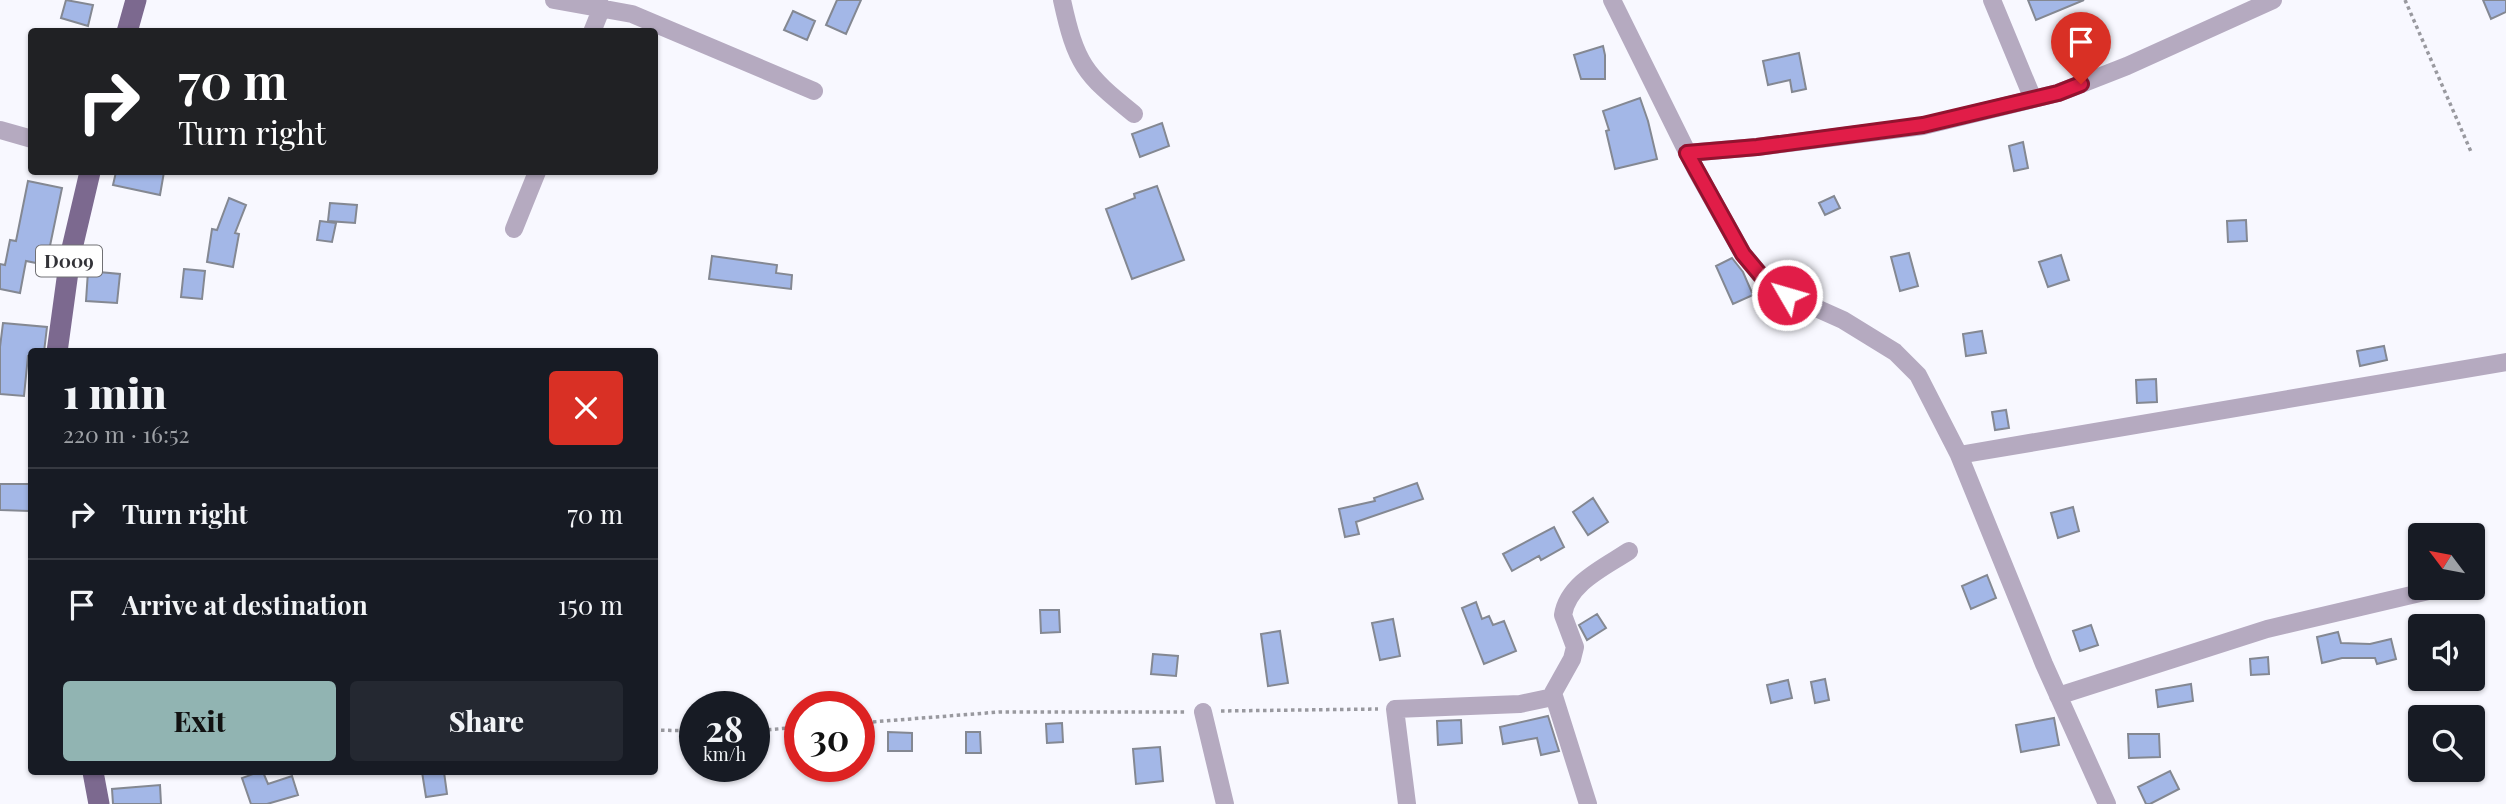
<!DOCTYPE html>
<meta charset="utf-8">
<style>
:root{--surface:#171b24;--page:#242831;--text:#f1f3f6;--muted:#9ea1a6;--line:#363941;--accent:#91b4b2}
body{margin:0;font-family:"Playfair Display",serif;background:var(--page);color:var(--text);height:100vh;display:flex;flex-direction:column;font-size:26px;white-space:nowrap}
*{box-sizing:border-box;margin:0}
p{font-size:23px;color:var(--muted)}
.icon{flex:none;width:38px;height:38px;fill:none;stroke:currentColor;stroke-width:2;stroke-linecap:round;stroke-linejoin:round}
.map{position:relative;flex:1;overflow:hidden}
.details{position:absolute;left:28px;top:348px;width:630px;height:427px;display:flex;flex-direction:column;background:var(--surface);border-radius:7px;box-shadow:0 2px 5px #0004}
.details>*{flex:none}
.top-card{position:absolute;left:28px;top:28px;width:630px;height:147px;border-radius:7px;box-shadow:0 2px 5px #0004;background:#202124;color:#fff;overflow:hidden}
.needle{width:46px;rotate:302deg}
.tools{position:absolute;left:2408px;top:523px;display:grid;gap:14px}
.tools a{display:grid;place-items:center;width:77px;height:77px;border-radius:7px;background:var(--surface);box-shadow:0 2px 5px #0004;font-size:35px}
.speed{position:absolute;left:679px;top:691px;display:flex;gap:14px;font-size:35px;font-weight:700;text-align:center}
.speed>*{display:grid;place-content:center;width:91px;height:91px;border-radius:50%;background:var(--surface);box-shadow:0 2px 5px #0004;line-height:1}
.speed small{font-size:18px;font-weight:400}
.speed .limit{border:10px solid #d22;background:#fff;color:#111}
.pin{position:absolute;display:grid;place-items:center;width:60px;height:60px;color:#fff;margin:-72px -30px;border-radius:50% 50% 50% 0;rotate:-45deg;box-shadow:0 0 7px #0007}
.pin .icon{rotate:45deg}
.me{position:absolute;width:77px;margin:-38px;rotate:308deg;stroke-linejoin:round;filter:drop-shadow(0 0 5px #0008)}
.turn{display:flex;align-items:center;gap:24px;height:147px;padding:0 35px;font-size:32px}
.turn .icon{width:91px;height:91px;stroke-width:2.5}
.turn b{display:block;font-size:49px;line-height:60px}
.round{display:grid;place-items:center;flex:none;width:74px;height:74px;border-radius:7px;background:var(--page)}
.summary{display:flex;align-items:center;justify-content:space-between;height:119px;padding:0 35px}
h1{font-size:42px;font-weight:800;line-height:52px}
.cta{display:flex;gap:14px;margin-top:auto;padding:14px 35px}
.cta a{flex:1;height:80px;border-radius:7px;background:var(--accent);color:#111;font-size:28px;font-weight:800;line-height:80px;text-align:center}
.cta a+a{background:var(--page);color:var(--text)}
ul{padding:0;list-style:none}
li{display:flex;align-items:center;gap:21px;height:91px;padding:0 35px;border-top:2px solid var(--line)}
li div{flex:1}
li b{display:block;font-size:26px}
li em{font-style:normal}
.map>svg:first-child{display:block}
.building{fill:#a3b7e7;stroke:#848892;stroke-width:2}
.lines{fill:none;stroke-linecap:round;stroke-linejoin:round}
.path{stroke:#99999f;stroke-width:3.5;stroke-dasharray:3.5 3.5;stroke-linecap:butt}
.minor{stroke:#b5aac0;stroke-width:18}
.major{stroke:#7c698f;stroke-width:21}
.route-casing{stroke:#92132f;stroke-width:18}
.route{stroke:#e11d48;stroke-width:12}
.labels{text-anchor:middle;stroke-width:6;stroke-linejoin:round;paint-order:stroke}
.shield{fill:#fff;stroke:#707074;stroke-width:2}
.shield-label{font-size:19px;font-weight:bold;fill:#333338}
</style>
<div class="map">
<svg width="2506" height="804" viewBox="0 0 2506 804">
<rect width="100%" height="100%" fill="#f8f8ff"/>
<path class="building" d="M66 0 93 5 88 26 61 18Z
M837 0H861L846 34 826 25Z
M2028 0H2084L2036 20Z
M2483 0H2506V12L2491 19Z
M793 11 815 21 807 40 784 30Z
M1603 46 1605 55V79H1581L1574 55Z
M1799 53 1806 89 1792 92 1790 80 1768 85 1763 61Z
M1640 98 1648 121 1657 159 1615 169 1606 131 1609 130 1603 111Z
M1162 123 1169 146 1140 157 1132 134Z
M2023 142 2028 168 2014 171 2009 146Z
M116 172H164L160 195 113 185Z
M28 181 62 188 46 265 26 261 20 293 0 289V264L5 265 10 240 16 241Z
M1157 186 1184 260 1132 279 1106 209 1135 198 1134 194Z
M1834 196 1840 208 1825 215 1819 203Z
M229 198 246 205 235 233 239 234 233 267 207 262 212 229 217 230Z
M330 203 357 205 355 223 328 221Z
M2246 220 2247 241 2228 242 2227 221Z
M320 221 336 223 332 242 317 240Z
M1909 253 1918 286 1900 291 1891 257Z
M2061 255 2069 280 2048 287 2039 262Z
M712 256 777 265 776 273 792 275 791 289 709 279Z
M1732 258 1743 272 1753 295 1733 304 1716 266Z
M184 269 205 271 202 299 181 297Z
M88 271 120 274 117 303 86 301Z
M3 323 47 327 44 352H32V356H28L24 396 0 394V347Z
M1982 331 1986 353 1966 356 1963 334Z
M2384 346 2387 360 2360 366 2357 351Z
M2156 379 2157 402 2137 403 2136 380Z
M2006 410 2009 428 1995 430 1992 412Z
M1417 483 1423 499 1356 522 1359 534 1345 537 1339 509 1375 501 1374 498Z
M0 484H29V511L0 510Z
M1593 498 1608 522 1588 535 1573 512Z
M2073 507 2079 531 2058 538 2051 513Z
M1554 527 1564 547 1541 560 1539 556 1512 571 1503 554Z
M1987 575 1996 598 1971 609 1962 586Z
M1476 602 1482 619 1489 616 1493 625 1504 621 1516 651 1484 664 1462 608Z
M1040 610H1059L1060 632 1041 633Z
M1597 614 1606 628 1587 640 1579 625Z
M1393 619 1400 656 1380 660 1372 623Z
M2091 625 2098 645 2080 651 2073 631Z
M1280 631 1288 683 1268 686 1261 634Z
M2338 632 2341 643 2370 644 2391 639 2396 659 2377 664 2375 658H2342L2322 663 2317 637Z
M1153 654 1178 656 1176 676 1151 674Z
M2268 657 2269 674 2251 675 2250 659Z
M1825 679 1829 700 1815 703 1811 682Z
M1788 680 1792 698 1771 703 1767 685Z
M2191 684 2193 701 2158 707 2156 690Z
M1548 716 1559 751 1541 755 1537 738 1503 744 1500 727Z
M2054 718 2059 745 2021 752 2016 725Z
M1461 720 1462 743 1438 745 1437 721Z
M1062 723 1063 742 1047 743 1046 724Z
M888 732 912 733V751H888Z
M966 732H980L981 753H966Z
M2128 734H2159L2160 757 2129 758Z
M1160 747 1163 781 1136 784 1133 749Z
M2170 771 2179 789 2150 804H2146L2138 787Z
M259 772H263L268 784 292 776 298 795 267 804H251L242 778Z
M422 772H444L447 794 426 797Z
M160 785 161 804H113L112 789Z"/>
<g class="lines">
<path class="path" d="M2405 0 2472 154
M1221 711 1378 709
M859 723 999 712H1186
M654 730 695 731
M754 731 800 727"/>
<path class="minor" d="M554 0 632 14 814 91
M1062 0C1076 64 1084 74 1134 114
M1612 0 1696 170 1743 254 1763 278 1787 295 1843 320 1895 352 1918 375 1959 455 2044 664 2107 804
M1992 0 2033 99
M592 32 602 7
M0 130 32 139
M1687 153 1757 147 1923 126 2058 93 2127 66 2273 0
M514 229 537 172
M1959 455 2506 362
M2058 696 2267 629 2437 589
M1203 712 1225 804
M1407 804 1395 709 1520 704 1553 697
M1588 804 1553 693 1572 659 1575 647 1563 615C1568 583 1605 567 1629 551"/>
<path class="major" d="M127 32 136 0
M57 352 70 257 90 172
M93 772 99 804"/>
</g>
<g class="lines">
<defs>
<path id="route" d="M1787 295 1763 278 1743 254 1687 153 1757 147 1923 125 2058 93 2081 84"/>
</defs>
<use href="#route" class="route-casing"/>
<use href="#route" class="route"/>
</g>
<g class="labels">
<rect class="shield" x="36" y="245.5" width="66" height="31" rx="5"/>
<g class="shield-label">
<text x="69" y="268">D009</text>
</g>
</g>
</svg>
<div class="tools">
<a><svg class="needle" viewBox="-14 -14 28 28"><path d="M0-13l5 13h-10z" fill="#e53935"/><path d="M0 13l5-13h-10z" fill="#9ea1a6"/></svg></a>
<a><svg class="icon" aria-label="sound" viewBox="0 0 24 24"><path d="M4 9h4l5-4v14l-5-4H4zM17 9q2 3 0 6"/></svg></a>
<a><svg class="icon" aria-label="search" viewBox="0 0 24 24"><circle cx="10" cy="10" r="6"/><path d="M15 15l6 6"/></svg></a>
</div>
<div class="speed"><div>28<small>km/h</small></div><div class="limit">30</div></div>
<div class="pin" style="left:2081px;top:84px;background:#d93025"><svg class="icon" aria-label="arrive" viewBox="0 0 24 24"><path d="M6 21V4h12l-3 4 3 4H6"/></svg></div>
<svg class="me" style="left:1787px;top:295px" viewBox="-20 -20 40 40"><circle r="17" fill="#e11d48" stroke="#fff" stroke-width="3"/><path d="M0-11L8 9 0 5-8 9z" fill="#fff"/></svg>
<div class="top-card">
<div class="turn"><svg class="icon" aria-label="right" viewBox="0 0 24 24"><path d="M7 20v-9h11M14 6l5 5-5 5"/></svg><div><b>70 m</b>Turn right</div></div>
</div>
<section class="details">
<div class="summary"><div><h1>1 min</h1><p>220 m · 16:52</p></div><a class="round" style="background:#d93025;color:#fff"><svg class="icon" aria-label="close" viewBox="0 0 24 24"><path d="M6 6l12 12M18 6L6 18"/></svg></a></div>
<ul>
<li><svg class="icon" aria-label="right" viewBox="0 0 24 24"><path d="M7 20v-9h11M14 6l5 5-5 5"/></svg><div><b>Turn right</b></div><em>70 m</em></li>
<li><svg class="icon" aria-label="arrive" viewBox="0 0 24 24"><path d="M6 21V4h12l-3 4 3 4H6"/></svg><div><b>Arrive at destination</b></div><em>150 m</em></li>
</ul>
<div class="cta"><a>Exit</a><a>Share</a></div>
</section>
</div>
